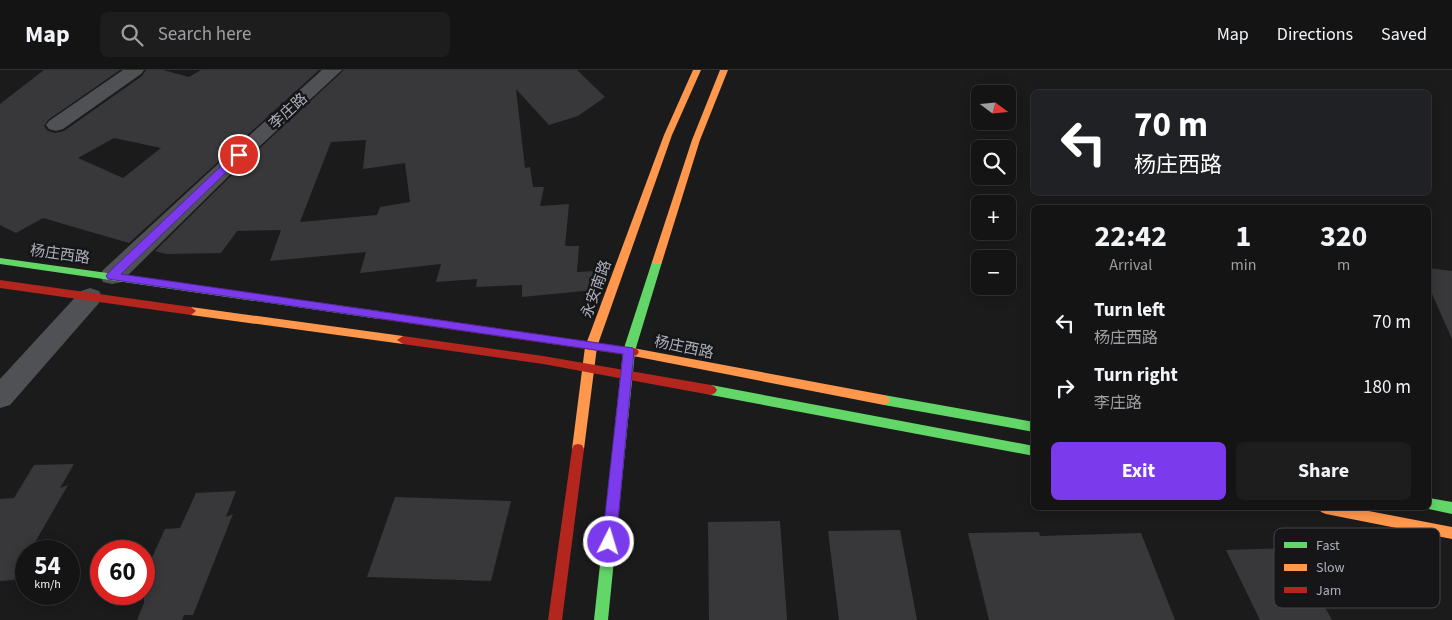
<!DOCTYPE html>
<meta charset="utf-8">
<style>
:root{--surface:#141415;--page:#1d1d1e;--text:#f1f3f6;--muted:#9d9ea0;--line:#333334;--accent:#7c3aed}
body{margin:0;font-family:"Source Sans 3","Noto Sans SC",sans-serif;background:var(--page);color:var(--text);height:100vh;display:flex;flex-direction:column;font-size:19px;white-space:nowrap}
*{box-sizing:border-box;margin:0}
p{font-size:16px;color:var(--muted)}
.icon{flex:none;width:28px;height:28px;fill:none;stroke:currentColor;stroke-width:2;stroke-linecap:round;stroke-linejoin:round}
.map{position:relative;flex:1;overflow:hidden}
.drawer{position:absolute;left:1031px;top:135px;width:400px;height:305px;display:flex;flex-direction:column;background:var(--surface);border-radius:8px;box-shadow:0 2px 12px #0003,0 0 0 1px var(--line)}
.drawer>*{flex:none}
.top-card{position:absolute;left:1031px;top:20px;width:400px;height:105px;border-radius:8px;box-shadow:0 2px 12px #0003,0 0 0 1px var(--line);background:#202124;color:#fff;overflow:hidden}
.needle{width:32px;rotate:106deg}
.fabs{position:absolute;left:971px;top:15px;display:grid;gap:10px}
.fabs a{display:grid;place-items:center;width:45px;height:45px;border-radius:8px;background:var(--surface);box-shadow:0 2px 12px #0003,0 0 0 1px var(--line);font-size:25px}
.speed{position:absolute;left:15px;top:470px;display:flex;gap:10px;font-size:25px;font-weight:700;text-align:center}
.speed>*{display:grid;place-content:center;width:65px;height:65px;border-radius:50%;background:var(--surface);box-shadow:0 2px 12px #0003,0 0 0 1px var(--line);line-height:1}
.speed small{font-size:12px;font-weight:400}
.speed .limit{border:8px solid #d22;background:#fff;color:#111}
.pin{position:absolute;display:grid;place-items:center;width:42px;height:42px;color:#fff;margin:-21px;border:2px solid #fff;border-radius:50%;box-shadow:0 1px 5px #0007}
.me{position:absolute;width:55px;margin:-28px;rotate:5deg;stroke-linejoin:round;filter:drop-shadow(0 0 4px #0008)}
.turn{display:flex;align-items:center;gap:18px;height:105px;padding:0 20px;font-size:22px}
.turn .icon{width:65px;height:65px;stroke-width:2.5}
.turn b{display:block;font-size:35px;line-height:42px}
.eta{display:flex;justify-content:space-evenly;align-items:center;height:85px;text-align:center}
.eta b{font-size:30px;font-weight:700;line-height:35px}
.button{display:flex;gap:10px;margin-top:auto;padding:10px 20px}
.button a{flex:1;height:58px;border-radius:8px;background:var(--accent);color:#fff;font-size:20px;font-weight:700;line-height:58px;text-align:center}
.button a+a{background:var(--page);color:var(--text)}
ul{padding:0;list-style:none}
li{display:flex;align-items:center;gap:15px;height:65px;padding:0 20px}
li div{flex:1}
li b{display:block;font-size:19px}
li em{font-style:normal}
header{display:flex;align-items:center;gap:30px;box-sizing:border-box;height:70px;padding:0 25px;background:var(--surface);border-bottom:1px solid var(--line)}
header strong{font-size:24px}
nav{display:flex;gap:28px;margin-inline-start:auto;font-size:18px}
.search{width:350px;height:45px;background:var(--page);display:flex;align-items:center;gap:12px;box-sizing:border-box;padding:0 18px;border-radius:8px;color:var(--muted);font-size:19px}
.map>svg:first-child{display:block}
.building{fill:#38383a;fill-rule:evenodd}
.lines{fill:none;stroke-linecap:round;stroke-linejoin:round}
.street{fill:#505155;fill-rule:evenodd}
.fast{fill:#63d668;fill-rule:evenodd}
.slow{fill:#ff974d;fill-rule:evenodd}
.jam{fill:#b3261e;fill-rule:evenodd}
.route{fill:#7c3aed;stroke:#51269a}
.labels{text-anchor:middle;stroke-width:5;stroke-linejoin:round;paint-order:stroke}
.street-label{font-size:15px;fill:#acb0bd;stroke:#161518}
.key{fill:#161518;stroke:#43444a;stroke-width:1}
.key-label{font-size:14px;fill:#acb0bd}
</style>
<header>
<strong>Map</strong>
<div class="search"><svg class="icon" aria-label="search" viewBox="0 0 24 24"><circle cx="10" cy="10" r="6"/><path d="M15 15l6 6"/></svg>Search here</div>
<nav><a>Map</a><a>Directions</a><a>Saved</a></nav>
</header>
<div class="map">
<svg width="1452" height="550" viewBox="0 0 1452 550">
<rect width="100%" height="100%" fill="#1b1b1c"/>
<path class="building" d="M44 0H120L48 50 44 56 48 61 55 63 64 61 142 6 146 0H163L189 7 201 0H319L129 173 43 148 16 163 0 155V34ZM114 68 161 78 123 108 78 88Z
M344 0H577L605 27 578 46 549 55 516 19 525 98 530 97 533 117H544L540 136 569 134 565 176H579L577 202 594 201V220L522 227V215L476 217 477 209 436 212 441 194 360 203 366 182 270 191 281 160 237 161 221 183 166 184 155 181 247 90ZM366 70 363 99 405 93 410 132 380 137 377 145 300 152 331 72Z
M1429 198 1452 201V269L1429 217Z
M74 394 60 418 68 415 30 481H26V488L14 510 0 511V429L14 428 34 395Z
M236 421 226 447 233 444 193 545H184L182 550H137L144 533V505L165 459 180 458 196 423Z
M395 427 511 431 491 511 367 507Z
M780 451 787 550H709L708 452Z
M900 460 917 550H839L828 461Z
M1039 462 1040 466 1141 463 1175 550H989L968 463Z
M1292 478 1332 550H1260L1226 480Z"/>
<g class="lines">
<path class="street" d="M123 0H144L141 4 63 59 56 61 49 59 46 55 49 51Z
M322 0H342L246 89 121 212 112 214 103 212 100 206 103 200 232 81Z
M90 218 99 221 102 227 99 233 10 335 0 338V309L81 221Z"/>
<path class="fast" d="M0 188 379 241 384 245 379 249 0 194Z
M657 189 662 192 635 281 608 550H594L623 281 652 192Z
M711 315 1034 376V386L711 325 707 323 705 320 707 317Z
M884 325 1034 352V362L884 335 880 333 878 330 880 327Z
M1429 428 1452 432V444L1424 438H1429Z"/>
<path class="slow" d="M693 0H701L672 65 597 277 584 379 582 383 578 384 574 383 572 379 585 277 664 65Z
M720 0H728L700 70 662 192 661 194H653L652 192 692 70Z
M191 237 403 266 409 270 403 274 191 245 186 241Z
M633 278 884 325 888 327 890 330 888 333 884 335 633 286 629 285 627 282 629 279Z
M1319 438H1353L1452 457V469L1326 444 1321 442Z"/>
<path class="jam" d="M0 210 191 237 196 241 191 245 0 218Z
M379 241 633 278 637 279 639 282 637 285 633 286 379 249 374 245Z
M403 266 543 286 711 315 715 317 717 320 715 323 711 325 543 294 403 274 397 270Z
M578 374 582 375 584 379 562 550H548L572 379 574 375Z"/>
</g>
<path class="route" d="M239 82 242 83V87L121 204 633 278 634 281 616 472 614 476 609 478 604 476 602 472 623 284 108 209 106 206 108 203 235 83Z"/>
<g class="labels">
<g class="street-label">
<text transform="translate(288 41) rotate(-42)" y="5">李庄路</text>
<text transform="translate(60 184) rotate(8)" y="5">杨庄西路</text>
<text transform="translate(596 219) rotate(-70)" y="5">永安南路</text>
<text transform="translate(684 277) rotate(12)" y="5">杨庄西路</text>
</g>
</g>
<rect x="1274" y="458" width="166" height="80" rx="8" class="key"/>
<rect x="1284" y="472" width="23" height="6" fill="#63d668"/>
<rect x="1284" y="494" width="23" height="7" fill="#ff974d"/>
<rect x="1284" y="517" width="23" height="6" fill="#b3261e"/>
<g class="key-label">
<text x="1316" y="480">Fast</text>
<text x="1316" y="502">Slow</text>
<text x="1316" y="525">Jam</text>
</g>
</svg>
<div class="fabs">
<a><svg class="needle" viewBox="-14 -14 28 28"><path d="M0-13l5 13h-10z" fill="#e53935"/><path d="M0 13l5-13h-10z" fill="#9d9ea0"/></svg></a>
<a><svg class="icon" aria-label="search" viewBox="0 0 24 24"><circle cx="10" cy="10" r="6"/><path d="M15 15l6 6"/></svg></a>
<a>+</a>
<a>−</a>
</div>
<div class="speed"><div>54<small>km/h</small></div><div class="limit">60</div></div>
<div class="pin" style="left:239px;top:85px;background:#d93025"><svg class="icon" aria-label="arrive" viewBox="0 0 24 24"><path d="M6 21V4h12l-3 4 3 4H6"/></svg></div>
<svg class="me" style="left:609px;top:472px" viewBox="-20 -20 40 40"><circle r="17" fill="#7c3aed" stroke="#fff" stroke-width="3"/><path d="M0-11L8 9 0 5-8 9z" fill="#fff"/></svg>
<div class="top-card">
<div class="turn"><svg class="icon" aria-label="left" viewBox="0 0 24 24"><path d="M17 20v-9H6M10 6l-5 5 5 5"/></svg><div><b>70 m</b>杨庄西路</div></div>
</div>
<section class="drawer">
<div class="eta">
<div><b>22:42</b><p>Arrival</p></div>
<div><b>1</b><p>min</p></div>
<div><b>320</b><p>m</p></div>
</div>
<ul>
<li><svg class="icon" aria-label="left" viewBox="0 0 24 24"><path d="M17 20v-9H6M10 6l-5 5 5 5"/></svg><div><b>Turn left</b><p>杨庄西路</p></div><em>70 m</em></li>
<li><svg class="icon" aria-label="right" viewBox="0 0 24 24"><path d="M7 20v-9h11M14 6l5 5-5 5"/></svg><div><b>Turn right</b><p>李庄路</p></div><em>180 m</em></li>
</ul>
<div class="button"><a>Exit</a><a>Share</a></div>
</section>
</div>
